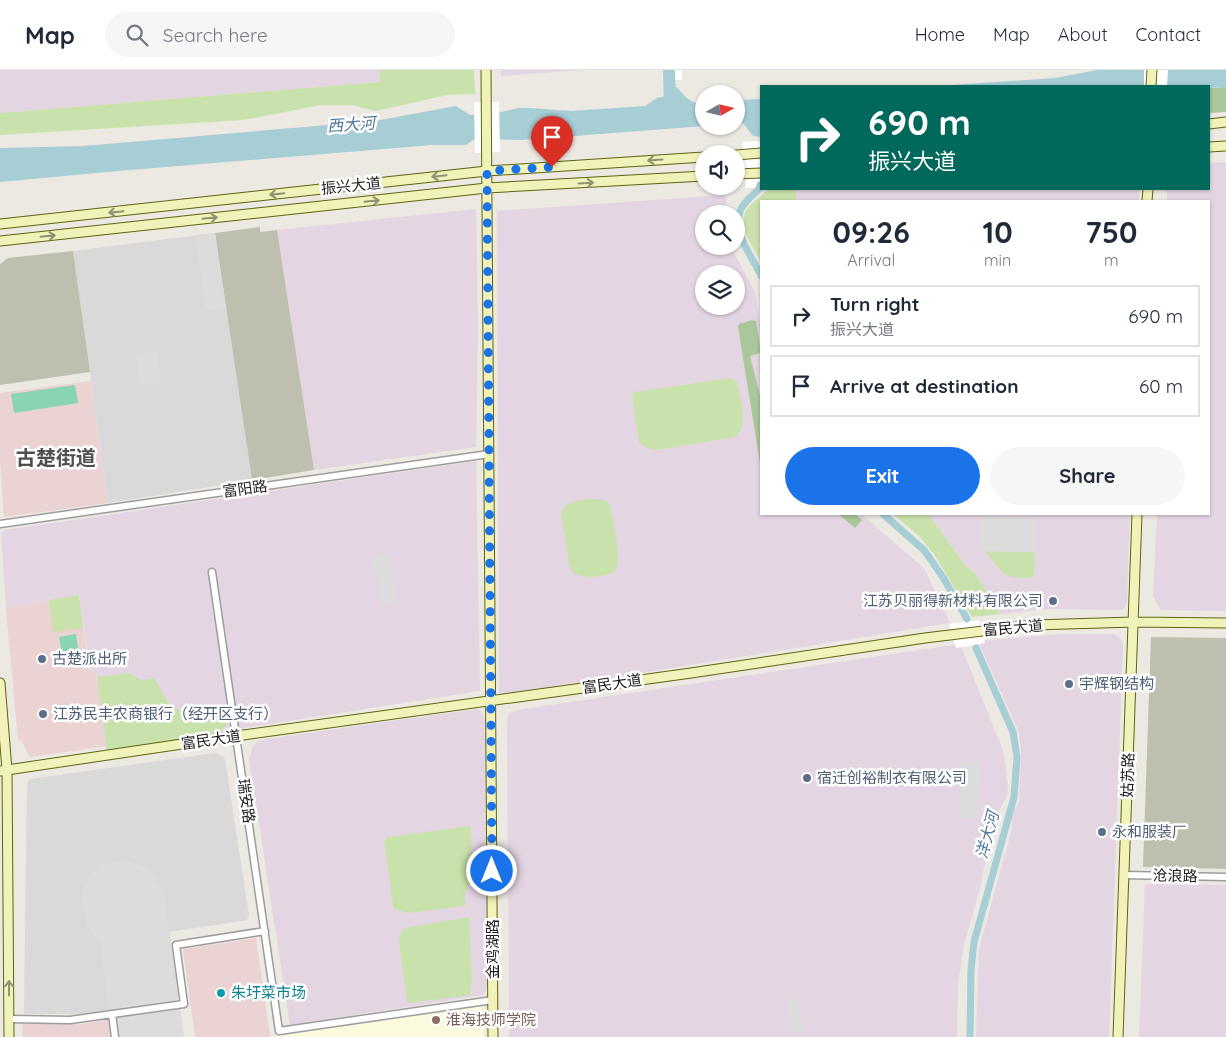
<!DOCTYPE html>
<meta charset="utf-8">
<style>
:root{--surface:#fff;--page:#f6f6f7;--text:#1f2937;--muted:#747a83;--line:#e0e1e3;--accent:#1a73e8}
body{margin:0;font-family:Quicksand,"Noto Sans SC",sans-serif;background:var(--page);color:var(--text);height:100vh;display:flex;flex-direction:column;font-size:19px;white-space:nowrap}
*{box-sizing:border-box;margin:0}
p{font-size:16px;color:var(--muted)}
.icon{flex:none;width:28px;height:28px;fill:none;stroke:currentColor;stroke-width:2;stroke-linecap:round;stroke-linejoin:round}
.map{position:relative;flex:1;overflow:hidden}
.side{position:absolute;left:760px;top:130px;width:450px;height:315px;display:flex;flex-direction:column;background:var(--surface);border-radius:0px;box-shadow:0 1px 4px #0004}
.side>*{flex:none}
.guide{position:absolute;left:760px;top:15px;width:450px;height:105px;border-radius:0px;box-shadow:0 1px 4px #0004;background:#00695c;color:#fff;overflow:hidden}
.needle{width:32px;rotate:82deg}
.fabs{position:absolute;left:695px;top:15px;display:grid;gap:10px}
.fabs a{display:grid;place-items:center;width:50px;height:50px;border-radius:50%;background:var(--surface);box-shadow:0 1px 4px #0004;font-size:25px}
.pin{position:absolute;display:grid;place-items:center;width:42px;height:42px;color:#fff;margin:-51px -21px;border-radius:50% 50% 50% 0;rotate:-45deg;box-shadow:0 0 5px #0007}
.pin .icon{rotate:45deg}
.me{position:absolute;width:55px;margin:-28px;rotate:0deg;stroke-linejoin:round;filter:drop-shadow(0 0 4px #0008)}
.turn{display:flex;align-items:center;gap:18px;height:105px;padding:0 25px;font-size:22px}
.turn .icon{width:65px;height:65px;stroke-width:2.5}
.turn b{display:block;font-size:35px;line-height:42px}
.eta{display:flex;justify-content:space-evenly;align-items:center;height:85px;text-align:center}
.eta b{font-size:30px;font-weight:800;line-height:35px}
.cta{display:flex;gap:10px;margin-top:auto;padding:10px 25px}
.cta a{flex:1;height:58px;border-radius:30px;background:var(--accent);color:#fff;font-size:20px;font-weight:800;line-height:58px;text-align:center}
.cta a+a{background:var(--page);color:var(--text)}
ul{padding:0;list-style:none}
li{display:flex;align-items:center;gap:15px;height:62px;margin:0 10px 8px;padding:0 15px;border:2px solid var(--line);border-radius:0px}
li div{flex:1}
li b{display:block;font-size:19px}
li em{font-style:normal}
header{display:flex;align-items:center;gap:30px;box-sizing:border-box;height:70px;padding:0 25px;background:var(--surface);border-bottom:1px solid var(--line)}
header strong{font-size:24px}
nav{display:flex;gap:28px;margin-inline-start:auto;font-size:18px}
.search{width:350px;height:45px;background:var(--page);display:flex;align-items:center;gap:12px;box-sizing:border-box;padding:0 18px;border-radius:28px;color:var(--muted);font-size:19px}
.map>svg:first-child{display:block}
.residential{fill:#d9d9d9}
.commercial{fill:#ebd3d3}
.industrial{fill:#e4d5e2;fill-rule:evenodd}
.education{fill:#fbfadc}
.construction{fill:#bfbfaf}
.grass{fill:#c9e2ac}
.forest{fill:#aac79b}
.pitch{fill:#88d4b3}
.parking{fill:#dcdcdc}
.water{fill:#a7cdd5}
.pier{fill:#fff}
.lines{fill:none;stroke-linecap:round;stroke-linejoin:round}
.canal{stroke:#a7cdd5;stroke-width:7}
.river{stroke:#a7cdd5;stroke-width:12}
.street-casing{stroke:#9d9d9d;stroke-width:9}
.secondary-casing{stroke:#5f6510;stroke-width:11}
.street{stroke:#fff;stroke-width:6}
.secondary{stroke:#f1f2ba;stroke-width:9}
.oneway{stroke:#919273}
.route{stroke:#1a73e8;stroke-width:9;stroke-dasharray:0 16.2}
.service-dot{fill:#5c6f8a;stroke:#fff;stroke-width:2}
.culture-dot{fill:#0f9aa8;stroke:#fff;stroke-width:2}
.education-dot{fill:#8d6e63;stroke:#fff;stroke-width:2}
.labels{text-anchor:middle;stroke-width:5;stroke-linejoin:round;paint-order:stroke}
.street-label{font-size:15px;fill:#1c1c1c;stroke:#fff}
.service-label{font-size:15px;fill:#4e5e75;stroke:#fff;text-anchor:start}
.culture-label{font-size:15px;fill:#0d838f;stroke:#fff;text-anchor:start}
.education-label{font-size:15px;fill:#785e54;stroke:#fff;text-anchor:start}
.water-label{font-size:16px;font-style:italic;fill:#507899;stroke:#fff}
.district-label{font-size:20px;font-weight:bold;fill:#4f4f4f;stroke:#fff}
</style>
<header>
<strong>Map</strong>
<div class="search"><svg class="icon" aria-label="search" viewBox="0 0 24 24"><circle cx="10" cy="10" r="6"/><path d="M15 15l6 6"/></svg>Search here</div>
<nav><a>Home</a><a>Map</a><a>About</a><a>Contact</a></nav>
</header>
<div class="map">
<svg width="1226" height="967" viewBox="0 0 1226 967">
<rect width="100%" height="100%" fill="#ece8e2"/>
<path class="residential" d="M215 163 252 410 108 433 73 181Z
M215 683 223 686 225 690 249 845 247 850 170 862 178 926 176 931 80 944H24L27 713 30 709Z"/>
<path class="commercial" d="M91 311 108 433 4 447 0 392V323Z
M79 525 89 600 96 603 107 676 30 687 21 670 18 671 6 538Z
M256 868 270 967H195L183 879Z
M106 950 110 952 112 967H22L23 953 81 954Z"/>
<path class="industrial" d="M0 0H380V12L0 43Z
M501 0H580L501 6Z
M1226 92V541L1160 540 1153 526 1157 444H1209V131H1167V119H1209V93Z
M811 119H1139V131H797L795 120Z
M725 125 728 144H704V176H733L734 183 755 222 761 260V444H861L924 498 950 553 499 626 497 141ZM704 204H736V236H704Z
M476 139 478 259 476 377 314 400 277 160Z
M476 391 480 621 249 657 216 665 107 681 96 603 90 600 79 525 6 538 1 463 5 460Z
M928 444H1130L1127 533 1123 540 1046 539 1000 544 976 504 966 496Z
M1062 564H1115L1121 570 1123 575 1109 967H976L979 879 1012 759V745L1019 732 1021 681 1019 662 978 571Z
M960 574 1004 683 1008 718 1007 726 1000 739 992 757 980 818 964 875 958 915 957 967H509L507 650 509 643 517 640Z
M476 639 480 640 483 644 486 652 487 917 485 922 483 925 290 955 249 689 253 676 258 671 267 669Z
M1145 814 1226 815V967H1139Z"/>
<path class="education" d="M484 936V967H271L291 964Z"/>
<path class="construction" d="M260 157V162L277 160 314 400 252 410 215 163Z
M73 181 90 302 0 315V194L8 188Z
M1151 567 1226 568V799L1143 797Z"/>
<path class="grass" d="M380 0H474L475 24 448 25 375 41 352 35H321L243 50 0 65V43L380 12Z
M768 120H795L797 131H761V191C754 179 739 158 745 143 749 134 761 126 768 120Z
M730 308 737 312C740 330 750 354 735 367L656 380 647 378 639 372 632 325 634 322Z
M595 429 606 431 610 434C612 447 623 492 615 501 611 505 606 505 600 506 591 507 582 508 573 503L570 497 561 443C567 429 582 430 595 429Z
M893 444H928L966 496 976 504 1000 544 972 547 934 484 920 467Z
M985 481 1035 482 1034 507C1002 510 1004 505 985 481Z
M79 525 83 558 53 562 49 530Z
M129 603 140 610 154 608 171 637 182 641 184 644 188 645 220 641 226 637C228 651 229 657 216 665L107 681 97 607Z
M471 756 472 810 465 824V836L408 843 394 839 393 836 384 770 387 767Z
M469 847 472 908 470 925 409 933 407 931 399 872C400 864 401 859 409 857Z"/>
<path class="forest" d="M1226 17V42L1209 43V18Z
M752 250 756 251 761 283 750 286 761 329V399L738 257 739 254Z
M838 444H855L862 450 855 458Z"/>
<path class="pitch" d="M75 315 78 333 14 343 11 324Z
M76 564 80 593 64 595 59 567Z"/>
<path class="parking" d="M215 163 226 238 206 240 195 165Z
M157 283 161 312 140 315 136 286Z
M980 447 1035 448V482L985 481 979 475Z
M390 484 397 534 382 536 378 504 372 505 370 487Z
M960 692H979L978 748H960Z
M126 790 148 799 163 818 179 926 175 931 109 940 100 872 87 856 82 831 83 821 91 803 101 796 116 791Z
M798 929 802 962 792 963 787 931Z
M180 938 184 967H118L115 947Z"/>
<path class="water" d="M1098 0H1226V17L1209 18V16H938L1055 8Z
M677 17C685 27 690 34 704 33V56L522 70 475 69 466 75H432L118 101 0 112V78L83 76 375 51 456 36 470 45 497 43 518 38H530L571 41 645 36 657 28 666 26 667 19Z
M761 29V67L753 66 743 53 736 54V30Z"/>
<path class="pier" d="M664 0H682V10H664Z
M1144 0H1168L1167 16H1144Z
M474 32H499L500 82 475 83Z
M761 71V117L746 118 742 72Z
M979 550 985 573 956 578 949 554Z"/>
<g class="lines">
<path class="canal" d="M760 115 759 119C753 125 745 131 741 139 730 161 753 187 761 206
M883 444 924 480 944 509 967 549
M970 967 971 900 974 872 1014 727 1017 687 1013 662 976 578"/>
<path class="river" d="M669 0 670 35"/>
<defs>
<path id="street" d="M0 454 489 384
M212 502 279 961 493 930
M1124 805 1226 807
M112 944 115 967
M9 949 70 950 184 934 176 875 265 861"/>
<path id="secondary" d="M486 0 493 967
M1151 16 1152 0
M1209 54 1226 52
M1209 77 1226 76
M736 85 761 83
M736 104 761 103
M1147 131 1148 119
M0 154 487 101 704 87
M0 171 487 118 704 106
M0 613 7 700 9 967
M0 701 236 666 691 603 925 568 1033 555 1134 552 1226 553
M1118 967 1137 444"/>
</defs>
<use href="#street" class="street-casing"/>
<use href="#secondary" class="secondary-casing"/>
<use href="#street" class="street"/>
<use href="#secondary" class="secondary"/>
</g>
<defs><path id="oneway-shaft" d="M-6 0H5M1.5-3L5.5 0L1.5 3" fill="none" stroke-width="1.6" stroke-linecap="round" stroke-linejoin="round" transform="scale(1.25)"/></defs>
<g class="oneway">
<use href="#oneway-shaft" transform="translate(655 90) rotate(176)"/>
<use href="#oneway-shaft" transform="translate(439 106) rotate(174)"/>
<use href="#oneway-shaft" transform="translate(586 113) rotate(-3)"/>
<use href="#oneway-shaft" transform="translate(277 124) rotate(174)"/>
<use href="#oneway-shaft" transform="translate(372 131) rotate(-6)"/>
<use href="#oneway-shaft" transform="translate(116 142) rotate(174)"/>
<use href="#oneway-shaft" transform="translate(210 148) rotate(-6)"/>
<use href="#oneway-shaft" transform="translate(48 166) rotate(-6)"/>
<use href="#oneway-shaft" transform="translate(9 918) rotate(-90)"/>
</g>
<g class="lines">
<path class="route" d="M492 801 487 101 552 97"/>
</g>
<g class="service-dot">
<circle cx="1053" cy="531" r="5"/>
<circle cx="42" cy="589" r="5"/>
<circle cx="1069" cy="614" r="5"/>
<circle cx="43" cy="644" r="5"/>
<circle cx="807" cy="708" r="5"/>
<circle cx="1102" cy="762" r="5"/>
</g>
<circle class="culture-dot" cx="221" cy="923" r="5"/>
<circle class="education-dot" cx="436" cy="950" r="5"/>
<g class="labels">
<g class="street-label">
<text transform="translate(351 116) rotate(-6)" y="5">振兴大道</text>
<text transform="translate(245 419) rotate(-8)" y="5">富阳路</text>
<text transform="translate(1013 558) rotate(-5)" y="5">富民大道</text>
<text transform="translate(612 614) rotate(-8)" y="5">富民大道</text>
<text transform="translate(211 670) rotate(-8)" y="5">富民大道</text>
<text transform="translate(1128 705) rotate(-88)" y="5">姑苏路</text>
<text transform="translate(246 731) rotate(82)" y="5">瑞安路</text>
<text transform="translate(1175 806) rotate(1)" y="5">沧浪路</text>
<text transform="translate(493 879) rotate(-90)" y="5">金鸡湖路</text>
</g>
<g class="service-label">
<text x="1043" y="536" text-anchor="end">江苏贝丽得新材料有限公司</text>
<text x="52" y="594">古楚派出所</text>
<text x="1079" y="619">宇辉钢结构</text>
<text x="53" y="649">江苏民丰农商银行（经开区支行）</text>
<text x="817" y="713">宿迁创裕制衣有限公司</text>
<text x="1112" y="767">永和服装厂</text>
</g>
<g class="culture-label">
<text x="231" y="928">朱圩菜市场</text>
</g>
<g class="education-label">
<text x="446" y="955">淮海技师学院</text>
</g>
<g class="water-label">
<text transform="translate(351 54) rotate(-4)" y="6">西大河</text>
<text transform="translate(987 765) rotate(-75)" y="6">洋大河</text>
</g>
<g class="district-label">
<text x="56" y="395">古楚街道</text>
</g>
</g>
</svg>
<div class="fabs">
<a><svg class="needle" viewBox="-14 -14 28 28"><path d="M0-13l5 13h-10z" fill="#e53935"/><path d="M0 13l5-13h-10z" fill="#747a83"/></svg></a>
<a><svg class="icon" aria-label="sound" viewBox="0 0 24 24"><path d="M4 9h4l5-4v14l-5-4H4zM17 9q2 3 0 6"/></svg></a>
<a><svg class="icon" aria-label="search" viewBox="0 0 24 24"><circle cx="10" cy="10" r="6"/><path d="M15 15l6 6"/></svg></a>
<a><svg class="icon" aria-label="layers" viewBox="0 0 24 24"><path d="M12 4l9 5-9 5-9-5zM3 14l9 5 9-5"/></svg></a>
</div>
<div class="pin" style="left:552px;top:97px;background:#d93025"><svg class="icon" aria-label="arrive" viewBox="0 0 24 24"><path d="M6 21V4h12l-3 4 3 4H6"/></svg></div>
<svg class="me" style="left:492px;top:801px" viewBox="-20 -20 40 40"><circle r="17" fill="#1a73e8" stroke="#fff" stroke-width="3"/><path d="M0-11L8 9 0 5-8 9z" fill="#fff"/></svg>
<div class="guide">
<div class="turn"><svg class="icon" aria-label="right" viewBox="0 0 24 24"><path d="M7 20v-9h11M14 6l5 5-5 5"/></svg><div><b>690 m</b>振兴大道</div></div>
</div>
<section class="side">
<div class="eta">
<div><b>09:26</b><p>Arrival</p></div>
<div><b>10</b><p>min</p></div>
<div><b>750</b><p>m</p></div>
</div>
<ul>
<li><svg class="icon" aria-label="right" viewBox="0 0 24 24"><path d="M7 20v-9h11M14 6l5 5-5 5"/></svg><div><b>Turn right</b><p>振兴大道</p></div><em>690 m</em></li>
<li><svg class="icon" aria-label="arrive" viewBox="0 0 24 24"><path d="M6 21V4h12l-3 4 3 4H6"/></svg><div><b>Arrive at destination</b></div><em>60 m</em></li>
</ul>
<div class="cta"><a>Exit</a><a>Share</a></div>
</section>
</div>
